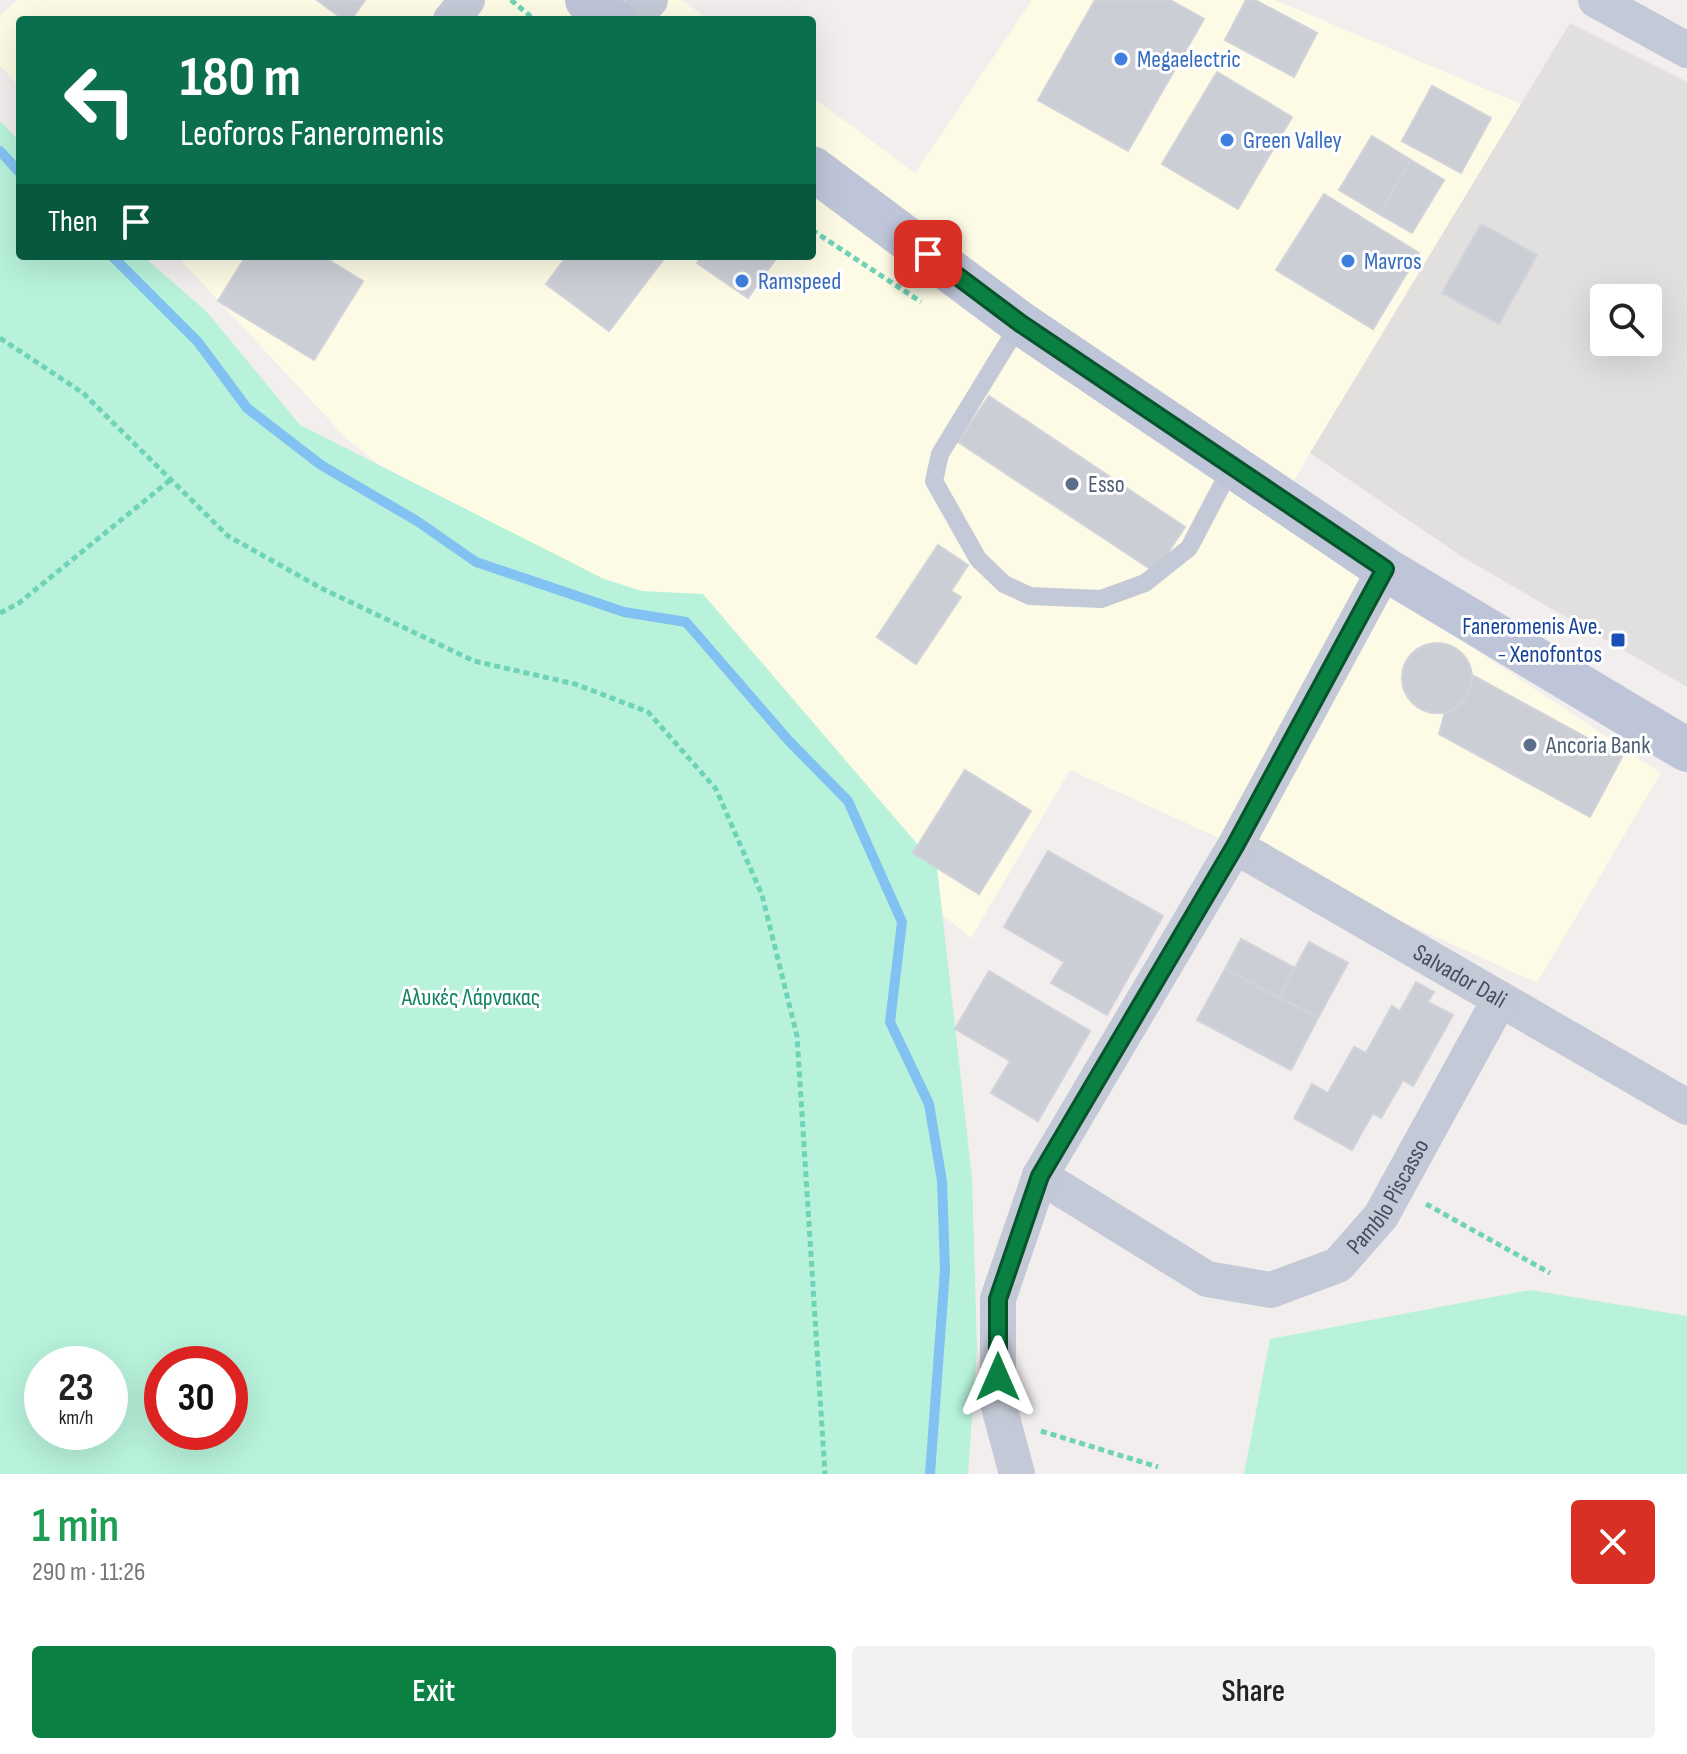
<!DOCTYPE html>
<meta charset="utf-8">
<style>
:root{--surface:#fff;--page:#f2f2f2;--text:#222;--muted:#767676;--accent:#0b8043}
body{margin:0;font-family:"Sofia Sans Condensed",sans-serif;background:var(--page);color:var(--text);height:100vh;display:flex;flex-direction:column;font-size:30px;white-space:nowrap}
*{box-sizing:border-box;margin:0}
p{font-size:26px;color:var(--muted)}
.icon{flex:none;width:44px;height:44px;fill:none;stroke:currentColor;stroke-width:2;stroke-linecap:round;stroke-linejoin:round}
.map{position:relative;height:1474px;overflow:hidden}
.details{display:flex;flex-direction:column;background:var(--surface);flex:1}
.details>*{flex:none}
.hud{position:absolute;left:16px;top:16px;width:800px;height:244px;border-radius:8px;box-shadow:0 8px 32px #0002;background:#0b6e4f;color:#fff;overflow:hidden}
.tools{position:absolute;left:1590px;top:284px;display:grid;gap:16px}
.tools a{display:grid;place-items:center;width:72px;height:72px;border-radius:8px;background:var(--surface);box-shadow:0 8px 32px #0002;font-size:40px}
.speed{position:absolute;left:24px;top:1346px;display:flex;gap:16px;font-size:40px;font-weight:700;text-align:center}
.speed>*{display:grid;place-content:center;width:104px;height:104px;border-radius:50%;background:var(--surface);box-shadow:0 8px 32px #0002;line-height:1}
.speed small{font-size:20px;font-weight:400}
.speed .limit{border:12px solid #d22;background:#fff;color:#111}
.pin{position:absolute;display:grid;place-items:center;width:68px;height:68px;color:#fff;margin:-34px;border-radius:16px;box-shadow:0 4px 12px #0006}
.me{position:absolute;width:88px;margin:-44px;rotate:0deg;stroke-linejoin:round;filter:drop-shadow(0 0 6px #0008)}
.turn{display:flex;align-items:center;gap:28px;height:168px;padding:0 32px;font-size:36px}
.turn .icon{width:104px;height:104px;stroke-width:2.5}
.turn b{display:block;font-size:56px;line-height:68px}
.then{display:flex;align-items:center;height:76px;padding:0 32px;background:#0003;gap:16px;font-size:30px}
.round{display:grid;place-items:center;flex:none;width:84px;height:84px;border-radius:8px;background:var(--page)}
.headline{display:flex;align-items:center;justify-content:space-between;height:136px;padding:0 32px}
h1{font-size:48px;font-weight:600;line-height:60px;color:#1e9e55}
.cta{display:flex;gap:16px;margin-top:auto;padding:16px 32px}
.cta a{flex:1;height:92px;border-radius:8px;background:var(--accent);color:#fff;font-size:32px;font-weight:600;line-height:92px;text-align:center}
.cta a+a{background:var(--page);color:var(--text)}
.map>svg:first-child{display:block}
.commercial{fill:#fdfbe5}
.education{fill:#e2dfdf;fill-rule:evenodd}
.green{fill:#b8f2db;fill-rule:evenodd}
.lines{fill:none;stroke-linecap:round;stroke-linejoin:round}
.stream{stroke:#82c2f3;stroke-width:10}
.building{fill:#ccced6;stroke:#d1d2da;stroke-width:2}
.path{stroke:#6ed3b7;stroke-width:5;stroke-dasharray:6 4;stroke-linecap:butt}
.service{stroke:#c3c9d6;stroke-width:18}
.minor{stroke:#c3c9d6;stroke-width:36}
.secondary{stroke:#bfc5d9;stroke-width:44}
.route-casing{stroke:#07532c;stroke-width:20}
.route{stroke:#0b8043;stroke-width:14}
.shop-dot{fill:#3f7fe0;stroke:#fff;stroke-width:3}
.service-dot{fill:#5c6f8a;stroke:#fff;stroke-width:3}
.transit-dot{fill:#1a4fb4;stroke:#fff;stroke-width:3}
.labels{text-anchor:middle;stroke-width:6;stroke-linejoin:round;paint-order:stroke}
.shop-label{font-size:24px;fill:#366cbe;stroke:#fff;text-anchor:start}
.service-label{font-size:24px;fill:#4e5e75;stroke:#fff;text-anchor:start}
.transit-label{font-size:24px;fill:#164399;stroke:#fff;text-anchor:end}
.street-label{font-size:24px;fill:#454c5d;stroke:#fff}
.park-label{font-size:24px;fill:#108463;stroke:#fff}
</style>
<div class="map">
<svg width="1687" height="1474" viewBox="0 0 1687 1474">
<rect width="100%" height="100%" fill="#f1eeed"/>
<path class="commercial" d="M17 0H682L709 20H20V87L0 66V16Z
M1032 0H1275L1521 104 1273 515 1661 773 1537 983 1070 770 971 938 347 439 177 256H812V97L915 173Z"/>
<path class="education" d="M1570 23 1687 82V687L1464 558 1310 453ZM1604 298H1648V342H1604Z"/>
<path class="green" d="M0 121 20 142V256H143L207 312 300 425 604 579 642 591 703 594 937 867 972 1178 977 1348 968 1474H0ZM42 1364H110V1432H42ZM162 1364H230V1432H162Z
M1530 1290 1687 1316V1474H1244L1270 1339Z"/>
<g class="lines">
<path class="stream" d="M0 151 20 173
M112 256 198 342 247 408 321 465 417 521 476 562 624 612 686 622 789 741 848 801 902 922 890 1022 929 1104 942 1181 945 1270 930 1474"/>
</g>
<path class="building" d="M317 0H365L351 20H344Z
M1095 0H1170L1204 19 1128 151 1038 100Z
M1246 0H1255L1317 33 1294 77 1225 40Z
M1217 72 1292 117 1238 209 1162 164Z
M1432 86 1491 118 1461 173 1402 141Z
M1372 136 1411 160 1379 214 1339 190Z
M1411 160 1444 180 1412 233 1379 214Z
M1324 194 1419 253 1373 329 1276 270Z
M1481 224 1537 255 1499 324 1442 293Z
M246 256H322L363 281 314 360 218 301Z
M567 256H666L609 331 546 284Z
M702 256H778L748 298 697 263Z
M989 396 1185 527 1155 572 958 442Z
M938 545 968 565 951 591 961 597 916 664 877 637Z
M1402 678a35 35 0 1 1 70 0a35 35 0 1 1-70 0Z
M1472 675 1622 757 1590 817 1439 734 1445 712 1455 709 1468 695Z
M965 770 1031 811 979 894 913 853Z
M1048 851 1163 916 1107 1015 1051 983 1064 962 1004 927Z
M1241 939 1295 968 1279 997 1225 969Z
M1309 942 1348 963 1318 1018 1279 997Z
M1225 969 1318 1018 1291 1070 1197 1020Z
M989 971 1090 1031 1038 1121 991 1093 1010 1061 955 1029Z
M1416 982 1434 992 1428 1002 1453 1015 1413 1086 1403 1080 1381 1118 1373 1113 1352 1150 1294 1118 1312 1084 1328 1093 1354 1047 1366 1053 1392 1006 1400 1011Z"/>
<g class="lines">
<path class="path" d="M511 0 535 20
M812 230 921 302
M0 338 83 393 228 536 321 588 474 661 575 684 648 712 716 789 762 895 797 1036 825 1474
M0 613 19 603 169 481
M1426 1204 1550 1273
M1041 1431 1158 1467"/>
<path class="service" d="M1020 323 940 454 934 481 978 559 1004 584 1030 596 1101 599 1145 583 1189 548 1232 466"/>
<g class="minor">
<path d="M1596 0 1687 50"/>
<path d="M451 20 467 0"/>
<path d="M631 20 650 0"/>
<path id="s1" d="M1235 846 1687 1107"/>
<path id="s2" d="M1040 1176 1207 1279 1271 1290 1338 1265 1381 1216 1500 999"/>
<path d="M1017 1474 998 1403V1299L1040 1176 1235 846 1385 569"/>
</g>
<path class="secondary" d="M587 0 613 20
M812 168 1020 323 1385 569 1687 750"/>
</g>
<g class="lines">
<defs>
<path id="route" d="M928 254 1020 323 1385 569 1235 846 1040 1176 998 1299V1377"/>
</defs>
<use href="#route" class="route-casing"/>
<use href="#route" class="route"/>
</g>
<g class="shop-dot">
<circle cx="1121" cy="59" r="8"/>
<circle cx="1227" cy="140" r="8"/>
<circle cx="1348" cy="261" r="8"/>
<circle cx="742" cy="281" r="8"/>
</g>
<g class="service-dot">
<circle cx="1072" cy="484" r="8"/>
<circle cx="1530" cy="745" r="8"/>
</g>
<rect class="transit-dot" x="1610" y="632" width="16" height="16" rx="4"/>
<g class="labels">
<g class="shop-label">
<text x="1137" y="67">Megaelectric</text>
<text x="1243" y="148">Green Valley</text>
<text x="1364" y="269">Mavros</text>
<text x="758" y="289">Ramspeed</text>
</g>
<g class="service-label">
<text x="1088" y="492">Esso</text>
<text x="1546" y="753">Ancoria Bank</text>
</g>
<g class="transit-label">
<text x="1602" y="634">Faneromenis Ave.<tspan x="1602" dy="28">- Xenofontos</tspan></text>
</g>
<g class="street-label">
<text dy="8" stroke="none"><textPath href="#s1" startOffset="260">Salvador Dali</textPath></text>
<text dy="8" stroke="none"><textPath href="#s2" startOffset="418">Pamblo Piscasso</textPath></text>
</g>
<g class="park-label">
<text x="471" y="1005">Αλυκές Λάρνακας</text>
</g>
</g>
</svg>
<div class="tools">
<a><svg class="icon" aria-label="search" viewBox="0 0 24 24"><circle cx="10" cy="10" r="6"/><path d="M15 15l6 6"/></svg></a>
</div>
<div class="speed"><div>23<small>km/h</small></div><div class="limit">30</div></div>
<div class="pin" style="left:928px;top:254px;background:#d93025"><svg class="icon" aria-label="arrive" viewBox="0 0 24 24"><path d="M6 21V4h12l-3 4 3 4H6"/></svg></div>
<svg class="me" style="left:998px;top:1377px" viewBox="-20 -20 40 40"><path d="M0-17L14 15 0 8-14 15z" fill="#0b8043" stroke="#fff" stroke-width="4"/></svg>
<div class="hud">
<div class="turn"><svg class="icon" aria-label="left" viewBox="0 0 24 24"><path d="M17 20v-9H6M10 6l-5 5 5 5"/></svg><div><b>180 m</b>Leoforos Faneromenis</div></div>
<div class="then">Then<svg class="icon" aria-label="arrive" viewBox="0 0 24 24"><path d="M6 21V4h12l-3 4 3 4H6"/></svg></div>
</div>
</div>
<section class="details">
<div class="headline"><div><h1>1 min</h1><p>290 m · 11:26</p></div><a class="round" style="background:#d93025;color:#fff"><svg class="icon" aria-label="close" viewBox="0 0 24 24"><path d="M6 6l12 12M18 6L6 18"/></svg></a></div>
<div class="cta"><a>Exit</a><a>Share</a></div>
</section>
